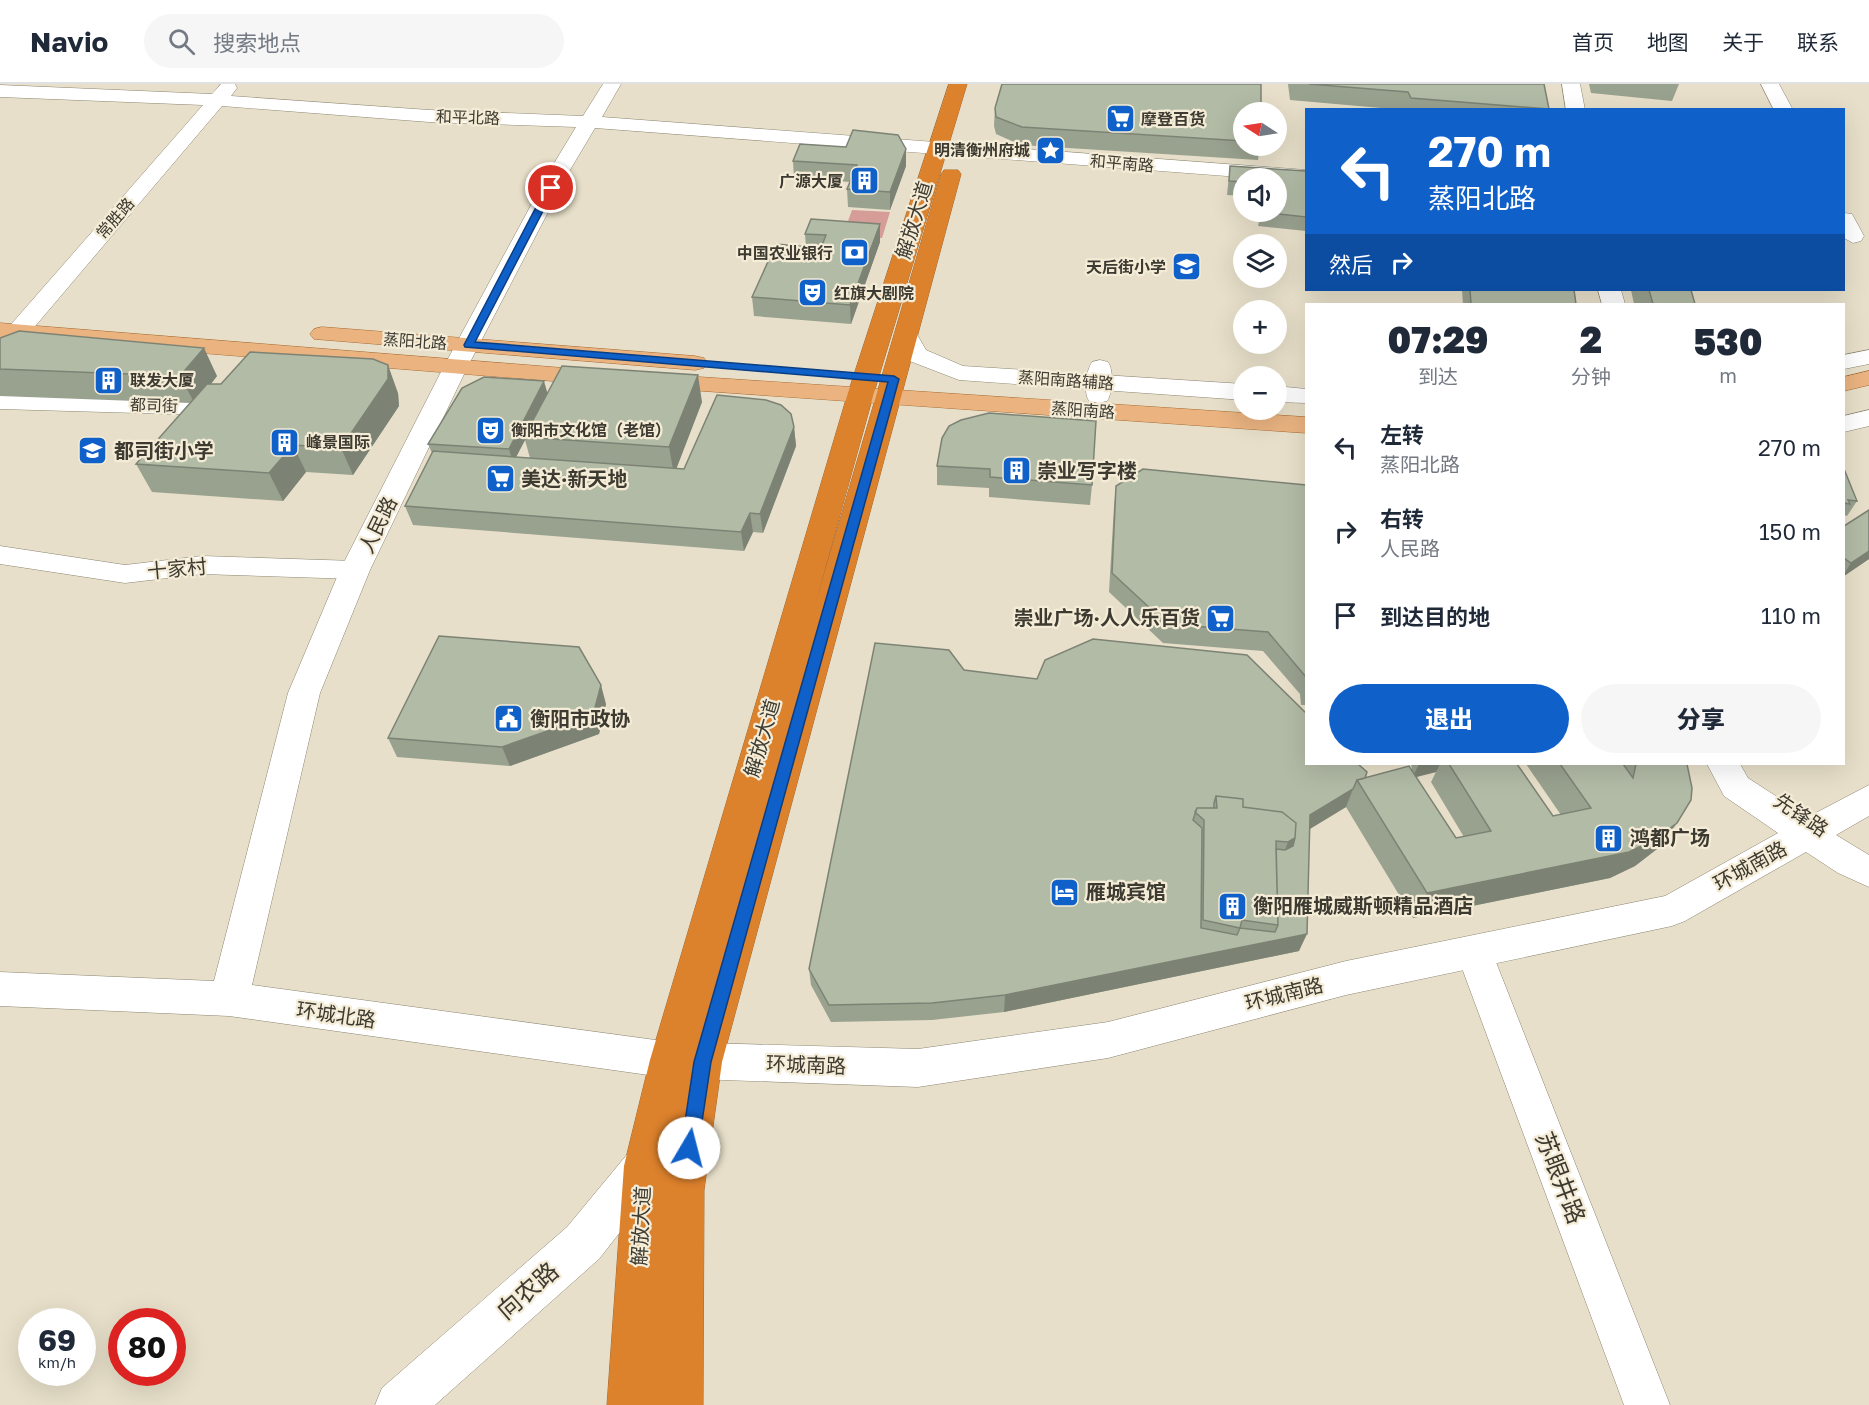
<!DOCTYPE html>
<html lang="zh">
<meta charset="utf-8">
<style>
:root{--surface:#fff;--page:#f6f6f7;--text:#1f2937;--muted:#747a83;--line:#e0e1e3;--accent:#1060ca}
body{margin:0;font-family:"Golos Text","Noto Sans SC",sans-serif;background:var(--page);color:var(--text);height:100vh;display:flex;flex-direction:column;font-size:22px;white-space:nowrap}
*{box-sizing:border-box;margin:0}
p{font-size:20px;color:var(--muted)}
.icon{flex:none;width:33px;height:33px;fill:none;stroke:currentColor;stroke-width:2;stroke-linecap:round;stroke-linejoin:round}
.map{position:relative;flex:1;overflow:hidden}
.panel{position:absolute;left:1305px;top:219px;width:540px;height:462px;display:flex;flex-direction:column;background:var(--surface);border-radius:0px;box-shadow:0 6px 24px #0002}
.panel>*{flex:none}
.banner{position:absolute;left:1305px;top:24px;width:540px;height:183px;border-radius:0px;box-shadow:0 6px 24px #0002;background:#1060ca;color:#fff;overflow:hidden}
.needle{width:39px;rotate:282deg}
.tools{position:absolute;left:1233px;top:18px;display:grid;gap:12px}
.tools a{display:grid;place-items:center;width:54px;height:54px;border-radius:50%;background:var(--surface);box-shadow:0 6px 24px #0002;font-size:30px}
.speed{position:absolute;left:18px;top:1224px;display:flex;gap:12px;font-size:30px;font-weight:700;text-align:center}
.speed>*{display:grid;place-content:center;width:78px;height:78px;border-radius:50%;background:var(--surface);box-shadow:0 6px 24px #0002;line-height:1}
.speed small{font-size:15px;font-weight:400}
.speed .limit{border:9px solid #d22;background:#fff;color:#111}
.pin{position:absolute;display:grid;place-items:center;width:51px;height:51px;color:#fff;margin:-26px;border:3px solid #fff;border-radius:50%;box-shadow:0 2px 6px #0007}
.me{position:absolute;width:66px;margin:-33px;rotate:8deg;stroke-linejoin:round;filter:drop-shadow(0 0 4px #0008)}
.turn{display:flex;align-items:center;gap:21px;height:126px;padding:0 24px;font-size:27px}
.turn .icon{width:78px;height:78px;stroke-width:2.5}
.turn b{display:block;font-size:42px;line-height:51px}
.then{display:flex;align-items:center;height:57px;padding:0 24px;background:#0003;gap:12px;font-size:22px}
.eta{display:flex;justify-content:space-evenly;align-items:center;height:102px;text-align:center}
.eta b{font-size:36px;font-weight:800;line-height:42px}
.action{display:flex;gap:12px;margin-top:auto;padding:12px 24px}
.action a{flex:1;height:69px;border-radius:36px;background:var(--accent);color:#fff;font-size:24px;font-weight:800;line-height:69px;text-align:center}
.action a+a{background:var(--page);color:var(--text)}
ul{padding:0;list-style:none}
li{display:flex;align-items:center;gap:18px;height:84px;padding:0 24px}
li div{flex:1}
li b{display:block;font-size:22px}
li em{font-style:normal}
header{display:flex;align-items:center;gap:36px;box-sizing:border-box;height:84px;padding:0 30px;background:var(--surface);border-bottom:2px solid var(--line)}
header strong{font-size:28px}
nav{display:flex;gap:33px;margin-inline-start:auto;font-size:21px}
.search{width:420px;height:54px;background:var(--page);display:flex;align-items:center;gap:15px;box-sizing:border-box;padding:0 21px;border-radius:33px;color:var(--muted);font-size:22px}
.map>svg:first-child{display:block}
.green{fill:#d69d98}
.lines{fill:none;stroke-linecap:round;stroke-linejoin:round}
.street-casing{stroke:#8c8571;stroke-width:1}
.secondary-casing{stroke:#8c8571;stroke-width:1}
.primary-casing{stroke:#a4682e;stroke-width:1}
.highway-casing{stroke:#a4682e;stroke-width:1}
.street{fill:#fff;fill-rule:evenodd}
.secondary{fill:#fff;fill-rule:evenodd}
.primary{fill:#eab380;fill-rule:evenodd}
.highway{fill:#dc812c;fill-rule:evenodd}
.wall{fill:#99a18f;fill-rule:evenodd}
.shaded-wall{fill:#7d8374}
.building{fill:#b2bba6;stroke:#7d8374;stroke-width:1.5;fill-rule:evenodd}
.route{fill:#1060ca;stroke:#0a3e83;stroke-width:1.5}
.labels{text-anchor:middle;stroke-width:4.5;stroke-linejoin:round;paint-order:stroke}
.far-street-label{font-size:16px;fill:#3d3a31;stroke:#f4ecd6}
.far-poi-label{font-size:16px;font-weight:bold;fill:#3d3a31;stroke:#f4ecd6;text-anchor:start}
.street-label{font-size:20px;fill:#3d3a31;stroke:#f4ecd6}
.poi-label{font-size:20px;font-weight:bold;fill:#3d3a31;stroke:#f4ecd6;text-anchor:start}
.near-street-label{font-size:24px;fill:#3d3a31;stroke:#f4ecd6}
</style>
<header>
<strong>Navio</strong>
<div class="search"><svg class="icon" aria-label="search" viewBox="0 0 24 24"><circle cx="10" cy="10" r="6"/><path d="M15 15l6 6"/></svg>搜索地点</div>
<nav><a>首页</a><a>地图</a><a>关于</a><a>联系</a></nav>
</header>
<div class="map">
<svg width="1869" height="1321" viewBox="0 0 1869 1321">
<rect width="100%" height="100%" fill="#e7dfc9"/>
<path class="green" d="M852 126 890 128 882 154 843 151Z"/>
<g class="lines">
<defs>
<path id="street" d="M1100 276 1108 278C1114 287 1113 308 1107 317L1098 319 1089 317C1083 308 1086 287 1092 278Z
M0 462 125 481 202 472 355 477 365 479 369 486 365 493 355 495 202 490 125 499 0 480Z
M1474 852 1487 857 1492 868 1670 1321H1624L1456 868 1461 857Z"/>
<path id="secondary" d="M221 0H235L237 4 231 12 429 26 583 32 603 0H621L602 33 1306 86V98L595 44 570 86 467 284 370 486 320 609 252 901 670 958 918 965 1108 938 1346 877 1665 812 1778 749 1724 712 1707 680H1740L1748 694 1808 733 1869 701V732L1836 751 1869 771V803L1838 789 1806 768 1685 837 1672 842 1346 911 1108 974 918 1003 670 994 229 932 0 922V888L214 897 288 609 340 486 443 284 550 86 576 43 429 38 222 22 9 273 0 275V253L203 21 0 13V1L212 10Z
M1562 0H1580L1585 26H1566Z
M1761 0H1779L1793 26H1774Z
M1844 129 1852 130 1864 152 1861 157 1853 159 1844 154Z
M1598 206H1621L1625 220H1602Z
M906 243 914 245 926 266 963 282 1244 300V316L959 296 907 276 894 250 898 245Z
M1869 266V280L1844 285V271Z
M1276 302 1306 305V319L1276 318Z
M231 308 240 311 244 316 240 321 208 331 0 325V309L207 315Z
M1869 326V342L1844 348V332Z
M645 1061 660 1067 666 1082 660 1097 599 1175 435 1321H375L382 1304 567 1143 630 1067Z"/>
<path id="primary" d="M0 239 602 287 611 289 614 294 611 299 602 301 0 253Z
M322 243 695 272 704 274 707 279 704 284 695 286 314 255 310 250 314 245Z
M1869 287V301L1844 307V293Z
M654 290 1306 333V349L645 303 641 298 645 293Z"/>
<path id="highway" d="M949 0H967L873 312 815 521 941 90 944 86H958L961 90 722 978 704 1106 703 1321H655L656 1291 655 1321H607L624 1082 650 976 847 312Z"/>
</defs>
<use href="#street" class="street-casing"/>
<use href="#secondary" class="secondary-casing"/>
<use href="#primary" class="primary-casing"/>
<use href="#highway" class="highway-casing"/>
<use href="#street" class="street"/>
<use href="#secondary" class="secondary"/>
<use href="#primary" class="primary"/>
<use href="#highway" class="highway"/>
</g>
<path class="wall" d="M1288 0H1544L1549 26H1404L1290 16Z
M1589 0H1679L1672 17 1591 9Z
M995 24 1244 28V62H1260L1258 76 1021 61 996 50 994 42Z
M793 77 906 82 890 126 848 123 847 105 850 98 794 94Z
M1230 82 1306 87V147L1258 142 1261 128 1276 94H1244V112L1227 111Z
M811 135 880 158 851 240 754 232 752 213 806 163 805 150Z
M1462 206H1574L1576 220H1463Z
M1631 206H1691L1695 220H1634Z
M0 254 217 292 211 300 398 309 399 322 353 391 306 388 283 417 152 408 136 380 190 319 0 312Z
M547 309 702 318 676 384 684 385 794 343 796 362 763 449 753 448 744 467 413 441 405 422 432 369 428 360ZM525 356 530 374 516 373Z
M942 354 1092 401 1090 421 989 413V404L937 401V382Z
M1306 384V397L1305 388Z
M1844 385 1857 417 1847 432 1844 431Z
M1306 401V621H1301L1300 610 1263 567 1163 559 1109 508 1114 422 1116 402Z
M1844 442 1869 475 1844 492Z
M964 586 1365 694 1412 685 1411 680H1517L1553 732 1561 731 1526 680H1687L1677 739 1657 765 1635 782 1610 794 1413 834 1346 723 1310 745 1299 867 1004 928 932 936 831 938 811 901 809 885ZM1436 688 1431 698 1464 753 1456 754 1416 693Z
M606 620 599 650 510 682 397 673 388 654Z"/>
<path class="shaded-wall" d="M906 65V82L890 126V108Z
M880 140V158L851 240 850 221Z
M204 264 217 292 195 320 180 292Z
M388 281 398 309 399 322 353 391 341 364Z
M698 291 702 318 674 391 669 363Z
M544 297 548 311 524 353 525 356 513 379 509 365Z
M794 343 796 362 763 449 760 430Z
M293 361 306 388 283 417 269 389Z
M750 429 753 448 744 467 741 448Z
M1869 467V475L1844 492V490L1851 479Z
M601 601 606 620 599 650 510 682 502 663Z
M1419 680H1440L1436 688 1412 694Z
M1353 705 1346 723 1303 749 1310 731Z
M1677 739 1657 765 1635 782 1610 794 1413 834 1427 809Z
M1295 754 1286 780 1278 784 1288 758Z
M1307 850 1299 867 1004 928 1005 911Z"/>
<path class="building" d="M1002 0H1261V28H1244V57L1022 43 996 33 995 24Z
M1309 0H1544L1549 25 1411 14 1408 8Z
M853 46 898 51 906 65 890 108 847 105 857 81 793 77 800 60 846 63Z
M1230 82 1306 87V133L1261 128H1276V94H1244V98L1229 97Z
M811 135 880 140 850 221 752 213 776 160 821 164 826 151 805 150Z
M1470 206H1574L1576 220H1471Z
M1649 206H1691L1695 220H1653Z
M19 247 204 264 180 292 0 285V254Z
M250 268 373 275 388 281V295L341 364 293 361 269 389 136 380 207 300H221Z
M562 282 698 291 669 363 524 353Z
M484 293 544 297 509 365 428 360 462 304Z
M717 311 766 316 781 321 791 330 794 343 760 430 750 429 741 448 405 422 433 367 684 385Z
M989 329 1096 337 1092 401 990 393V385L937 382 942 354 949 342 961 336Z
M1143 385 1306 401V593L1268 548 1167 540 1112 489 1116 402Z
M1844 385 1857 417 1848 416 1850 420 1844 419Z
M1869 426V467L1851 479 1844 474V442Z
M439 552 579 563 601 601 593 631 502 663 388 654Z
M1093 555 1247 571 1306 629V680H1358L1367 688 1365 694 1357 696 1353 705 1310 731 1307 850 1005 911 932 919 829 921 809 885 875 559 949 566 964 586 1037 595 1045 576ZM1216 712 1243 715V723L1282 728 1296 739 1295 754 1293 762 1285 766 1276 765 1278 841 1275 848 1240 844 1237 851 1201 844 1202 744 1193 736 1197 724H1214V719Z
M1449 680H1517L1553 732 1591 724 1560 680H1623L1633 694 1636 680H1687L1692 704 1691 716 1677 739 1654 756 1629 768 1427 809 1357 696 1409 682 1456 754 1491 747Z
M1216 712 1243 715V723L1282 728 1296 739 1295 754 1288 758 1276 757 1278 841 1242 836 1240 844 1203 836 1204 736 1195 728 1197 724H1217Z"/>
<path class="route" d="M551 101 555 104 475 258 894 292 899 295 711 978 698 1064 696 1069 689 1072 683 1069 681 1064 694 978 888 298 465 263 464 261 546 104Z"/>
<defs>
<symbol id="supermarket-square" viewBox="-11 -11 22 22"><rect x="-9" y="-9" width="18" height="18" rx="4" fill="#1060ca" stroke="#f4ecd6"/><path d="M-6-5.5h2.5l.6 2H6L4.5 2H-2.5L-4.4-4H-6ZM-1.5 3.2a1.3 1.3 0 1 0 .1 0ZM3 3.2a1.3 1.3 0 1 0 .1 0Z" fill="#fff"/></symbol>
<symbol id="sight-square" viewBox="-11 -11 22 22"><rect x="-9" y="-9" width="18" height="18" rx="4" fill="#1060ca" stroke="#f4ecd6"/><path d="M0-6L1.8-2.2L6-1.7L2.9 1.2L3.7 5.4L0 3.3L-3.7 5.4L-2.9 1.2L-6-1.7L-1.8-2.2Z" fill="#fff"/></symbol>
<symbol id="building-square" viewBox="-11 -11 22 22"><rect x="-9" y="-9" width="18" height="18" rx="4" fill="#1060ca" stroke="#f4ecd6"/><path d="M-4-6H4V6H1V3H-1V6H-4ZM-2.5-4.3h1.7v1.8h-1.7ZM.8-4.3h1.7v1.8H.8ZM-2.5-1h1.7V.8h-1.7ZM.8-1h1.7V.8H.8Z" fill="#fff"/></symbol>
<symbol id="bank-square" viewBox="-11 -11 22 22"><rect x="-9" y="-9" width="18" height="18" rx="4" fill="#1060ca" stroke="#f4ecd6"/><path d="M-6-4H6V4H-6ZM0-2.3a2.3 2.3 0 1 0 0 4.6a2.3 2.3 0 1 0 0-4.6Z" fill="#fff"/></symbol>
<symbol id="school-square" viewBox="-11 -11 22 22"><rect x="-9" y="-9" width="18" height="18" rx="4" fill="#1060ca" stroke="#f4ecd6"/><path d="M0-5L7-2L0 1L-7-2ZM-4 1L0 2.5L4 1V4Q0 6-4 4Z" fill="#fff"/></symbol>
<symbol id="theatre-square" viewBox="-11 -11 22 22"><rect x="-9" y="-9" width="18" height="18" rx="4" fill="#1060ca" stroke="#f4ecd6"/><path d="M-5-5.5Q0-4 5-5.5V0Q5 5 0 6Q-5 5-5 0ZM-3.3-2.5H-1v1.5H-3.3ZM1-2.5H3.3v1.5H1ZM-2.8 1Q0 5.5 2.8 1Z" fill="#fff"/></symbol>
<symbol id="civic-square" viewBox="-11 -11 22 22"><rect x="-9" y="-9" width="18" height="18" rx="4" fill="#1060ca" stroke="#f4ecd6"/><path d="M-.6-6.5H3V-4.5H.6V-3L4-1V1h2V6H-6V1h2V-1L-.6-3ZM-1.2 2.5V6h2.4V2.5Z" fill="#fff"/></symbol>
<symbol id="hotel-square" viewBox="-11 -11 22 22"><rect x="-9" y="-9" width="18" height="18" rx="4" fill="#1060ca" stroke="#f4ecd6"/><path d="M-6-4.5h1.5V1H6V5H4.5V3h-9V5H-6ZM-4 0a1.8 1.8 0 1 1 3.6 0ZM.5 0V-2.5h3Q6-2.5 6 0Z" fill="#fff"/></symbol>
</defs>
<g fill-rule="evenodd">
<use href="#supermarket-square" x="1104" y="18" width="33" height="33"/>
<use href="#sight-square" x="1034" y="50" width="33" height="33"/>
<use href="#building-square" x="848" y="80" width="33" height="33"/>
<use href="#bank-square" x="838" y="152" width="33" height="33"/>
<use href="#school-square" x="1170" y="166" width="33" height="33"/>
<use href="#theatre-square" x="796" y="192" width="33" height="33"/>
<use href="#building-square" x="92" y="280" width="33" height="33"/>
<use href="#theatre-square" x="474" y="330" width="33" height="33"/>
<use href="#building-square" x="268" y="342" width="33" height="33"/>
<use href="#school-square" x="76" y="350" width="33" height="33"/>
<use href="#building-square" x="1000" y="370" width="33" height="33"/>
<use href="#supermarket-square" x="484" y="378" width="33" height="33"/>
<use href="#supermarket-square" x="1204" y="518" width="33" height="33"/>
<use href="#civic-square" x="492" y="618" width="33" height="33"/>
<use href="#building-square" x="1592" y="738" width="33" height="33"/>
<use href="#hotel-square" x="1048" y="792" width="33" height="33"/>
<use href="#building-square" x="1216" y="806" width="33" height="33"/>
</g>
<g class="labels">
<g class="far-street-label">
<text transform="translate(468 33) rotate(2)" y="6">和平北路</text>
<text transform="translate(1122 79) rotate(5)" y="6">和平南路</text>
<text transform="translate(115 134) rotate(-49)" y="6">常胜路</text>
<text transform="translate(415 257) rotate(4)" y="6">蒸阳北路</text>
<text transform="translate(1066 296) rotate(4)" y="6">蒸阳南路辅路</text>
<text transform="translate(154 321) rotate(2)" y="6">都司街</text>
<text transform="translate(1083 326) rotate(4)" y="6">蒸阳南路</text>
</g>
<g class="far-poi-label">
<text x="1141" y="41">摩登百货</text>
<text x="1030" y="72" text-anchor="end">明清衡州府城</text>
<text x="843" y="103" text-anchor="end">广源大厦</text>
<text x="833" y="175" text-anchor="end">中国农业银行</text>
<text x="1166" y="189" text-anchor="end">天后街小学</text>
<text x="834" y="215">红旗大剧院</text>
<text x="130" y="302">联发大厦</text>
<text x="511" y="352">衡阳市文化馆（老馆）</text>
<text x="306" y="364">峰景国际</text>
</g>
<g class="street-label">
<text transform="translate(914 136) rotate(-73)" y="7">解放大道</text>
<text transform="translate(378 441) rotate(-64)" y="7">人民路</text>
<text transform="translate(177 485) rotate(-5)" y="7">十家村</text>
<text transform="translate(762 654) rotate(-74)" y="7">解放大道</text>
<text transform="translate(1801 731) rotate(34)" y="7">先锋路</text>
<text transform="translate(1750 782) rotate(-29)" y="7">环城南路</text>
<text transform="translate(1284 910) rotate(-14)" y="7">环城南路</text>
<text transform="translate(336 931) rotate(8)" y="7">环城北路</text>
<text transform="translate(806 981) rotate(2)" y="7">环城南路</text>
<text transform="translate(641 1142) rotate(-87)" y="7">解放大道</text>
</g>
<g class="poi-label">
<text x="114" y="374">都司街小学</text>
<text x="1037" y="394">崇业写字楼</text>
<text x="521" y="402">美达·新天地</text>
<text x="1200" y="541" text-anchor="end">崇业广场·人人乐百货</text>
<text x="530" y="642">衡阳市政协</text>
<text x="1630" y="761">鸿都广场</text>
<text x="1086" y="815">雁城宾馆</text>
<text x="1253" y="829">衡阳雁城威斯顿精品酒店</text>
</g>
<g class="near-street-label">
<text transform="translate(1560 1094) rotate(69)" y="8">苏眼井路</text>
<text transform="translate(528 1207) rotate(-41)" y="8">向农路</text>
</g>
</g>
</svg>
<div class="tools">
<a><svg class="needle" viewBox="-14 -14 28 28"><path d="M0-13l5 13h-10z" fill="#e53935"/><path d="M0 13l5-13h-10z" fill="#747a83"/></svg></a>
<a><svg class="icon" aria-label="sound" viewBox="0 0 24 24"><path d="M4 9h4l5-4v14l-5-4H4zM17 9q2 3 0 6"/></svg></a>
<a><svg class="icon" aria-label="layers" viewBox="0 0 24 24"><path d="M12 4l9 5-9 5-9-5zM3 14l9 5 9-5"/></svg></a>
<a>+</a>
<a>−</a>
</div>
<div class="speed"><div>69<small>km/h</small></div><div class="limit">80</div></div>
<div class="pin" style="left:551px;top:104px;background:#d93025"><svg class="icon" aria-label="arrive" viewBox="0 0 24 24"><path d="M6 21V4h12l-3 4 3 4H6"/></svg></div>
<svg class="me" style="left:689px;top:1064px" viewBox="-20 -20 40 40"><circle r="19" fill="#fff"/><path d="M0-13L10 11 0 6-10 11z" fill="#1060ca"/></svg>
<div class="banner">
<div class="turn"><svg class="icon" aria-label="left" viewBox="0 0 24 24"><path d="M17 20v-9H6M10 6l-5 5 5 5"/></svg><div><b>270 m</b>蒸阳北路</div></div>
<div class="then">然后<svg class="icon" aria-label="right" viewBox="0 0 24 24"><path d="M7 20v-9h11M14 6l5 5-5 5"/></svg></div>
</div>
<section class="panel">
<div class="eta">
<div><b>07:29</b><p>到达</p></div>
<div><b>2</b><p>分钟</p></div>
<div><b>530</b><p>m</p></div>
</div>
<ul>
<li><svg class="icon" aria-label="left" viewBox="0 0 24 24"><path d="M17 20v-9H6M10 6l-5 5 5 5"/></svg><div><b>左转</b><p>蒸阳北路</p></div><em>270 m</em></li>
<li><svg class="icon" aria-label="right" viewBox="0 0 24 24"><path d="M7 20v-9h11M14 6l5 5-5 5"/></svg><div><b>右转</b><p>人民路</p></div><em>150 m</em></li>
<li><svg class="icon" aria-label="arrive" viewBox="0 0 24 24"><path d="M6 21V4h12l-3 4 3 4H6"/></svg><div><b>到达目的地</b></div><em>110 m</em></li>
</ul>
<div class="action"><a>退出</a><a>分享</a></div>
</section>
</div>
